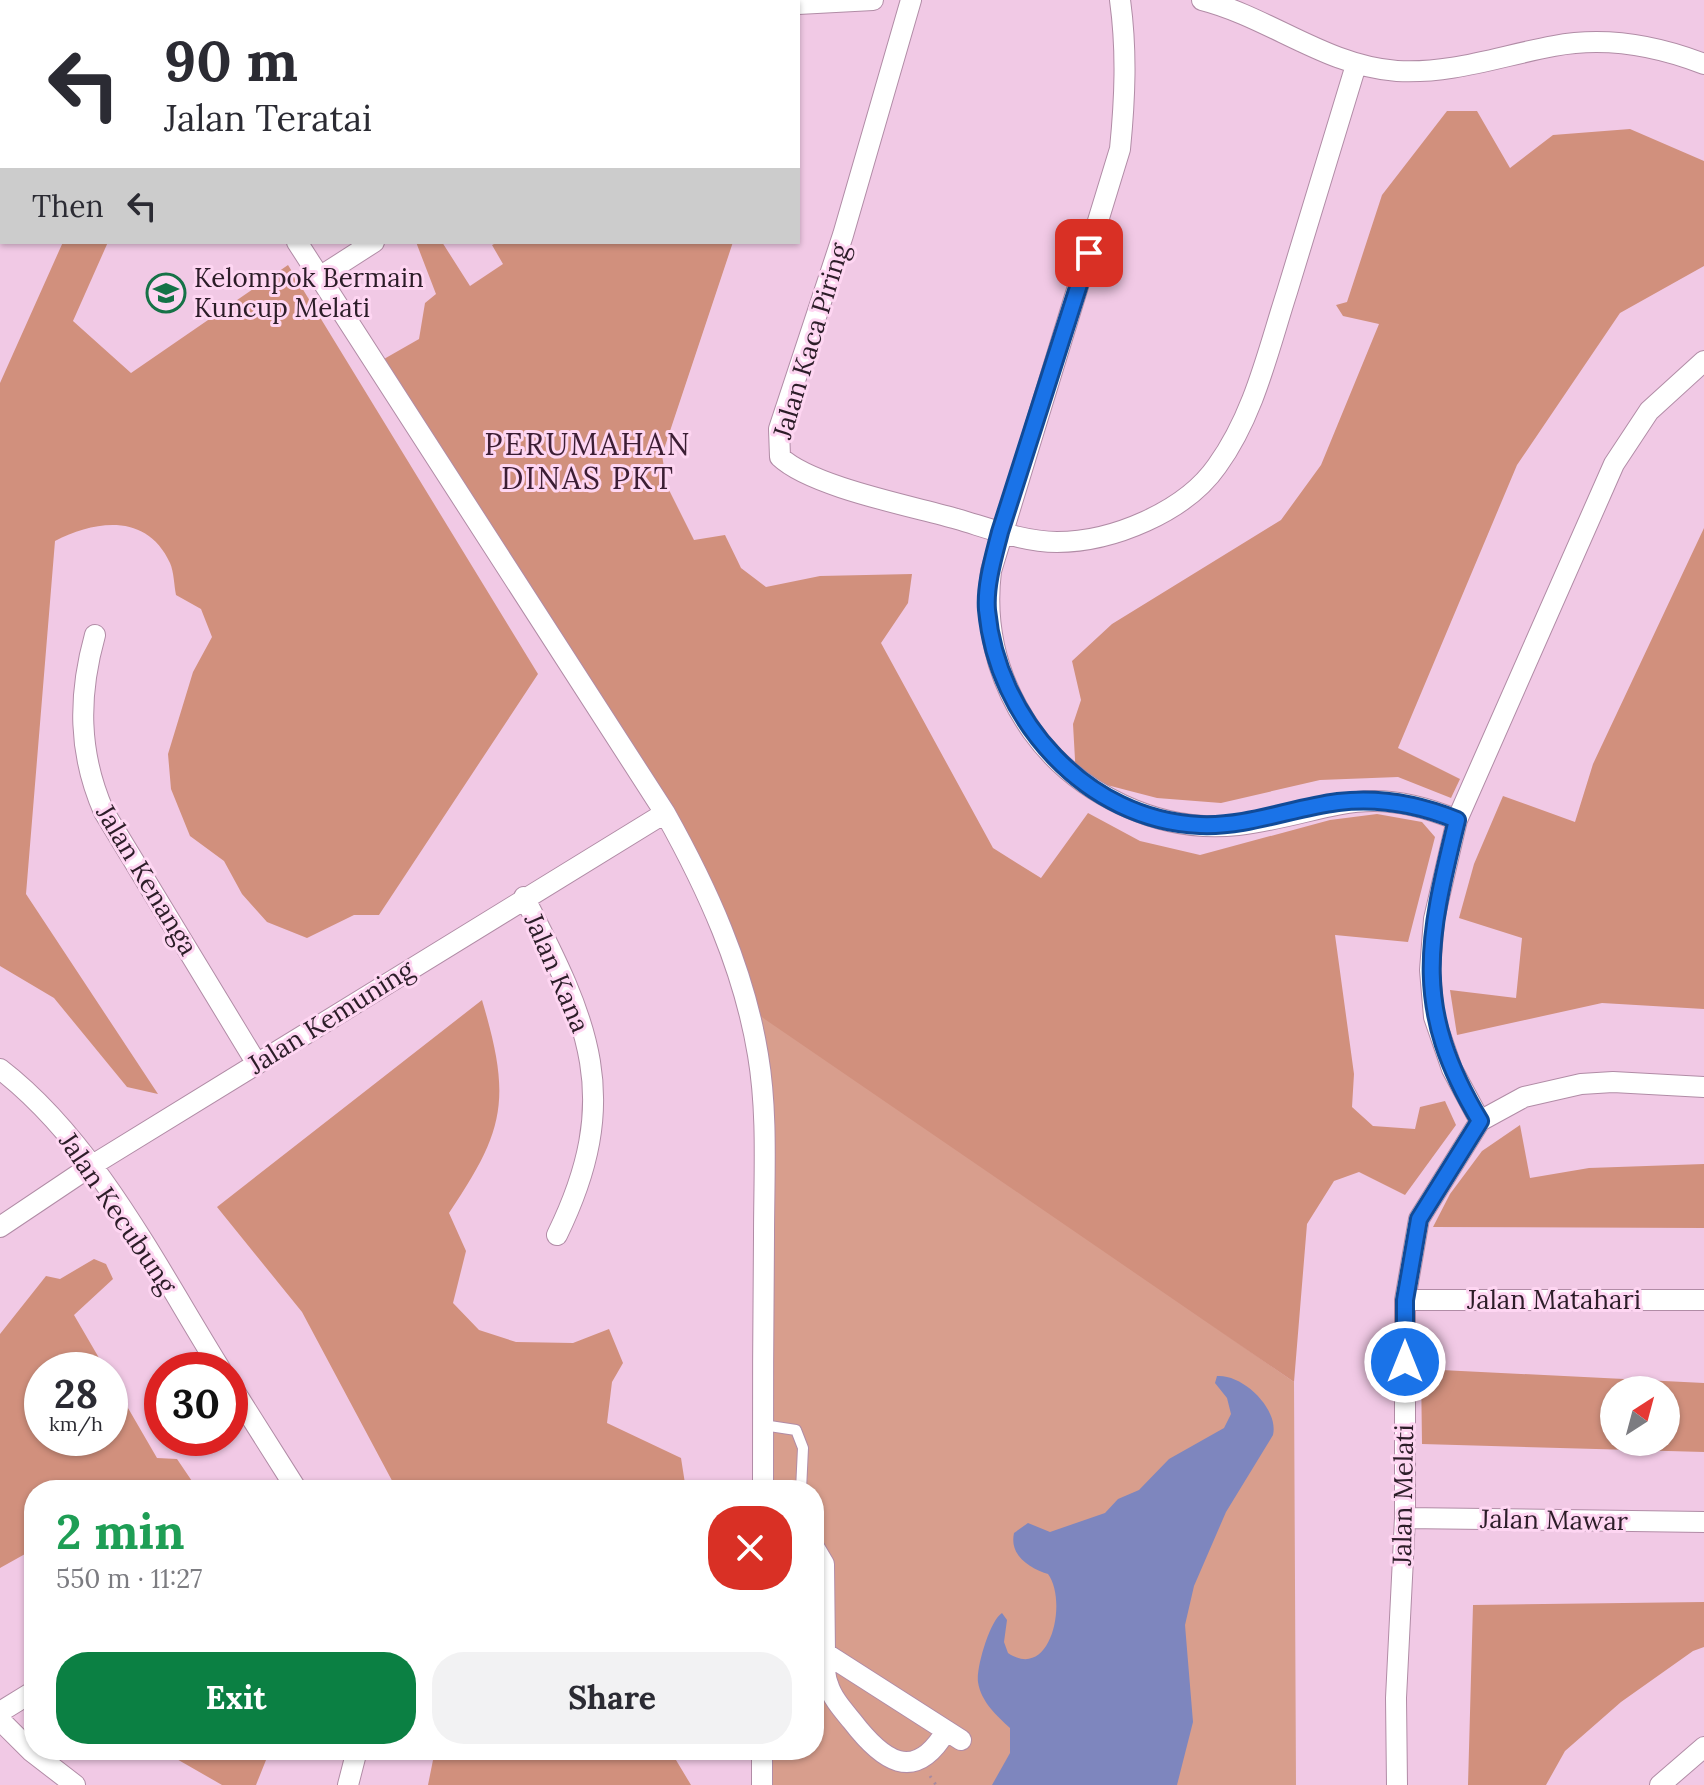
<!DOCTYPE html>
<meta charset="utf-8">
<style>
:root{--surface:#fff;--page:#f2f2f3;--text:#2b2b33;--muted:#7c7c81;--accent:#0b8043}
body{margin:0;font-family:Lora,serif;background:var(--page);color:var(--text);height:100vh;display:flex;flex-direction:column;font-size:30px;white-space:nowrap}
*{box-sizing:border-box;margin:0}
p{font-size:26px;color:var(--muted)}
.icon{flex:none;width:44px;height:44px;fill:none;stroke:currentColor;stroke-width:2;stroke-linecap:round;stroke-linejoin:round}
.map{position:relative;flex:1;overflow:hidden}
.panel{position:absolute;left:24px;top:1480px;width:800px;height:280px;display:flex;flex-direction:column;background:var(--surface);border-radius:32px;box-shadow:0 2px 6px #0004}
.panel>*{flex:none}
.guide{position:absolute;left:0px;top:0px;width:800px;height:244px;box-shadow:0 2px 6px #0004;background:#fff;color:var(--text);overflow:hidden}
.needle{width:52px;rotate:36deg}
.buttons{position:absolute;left:1600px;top:1376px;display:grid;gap:16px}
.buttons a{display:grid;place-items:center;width:80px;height:80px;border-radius:50%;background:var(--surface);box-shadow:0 2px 6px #0004;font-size:40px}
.speed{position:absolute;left:24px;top:1352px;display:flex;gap:16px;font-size:40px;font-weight:700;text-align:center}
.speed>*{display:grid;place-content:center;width:104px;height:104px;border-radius:50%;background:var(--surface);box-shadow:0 2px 6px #0004;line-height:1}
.speed small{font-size:20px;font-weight:400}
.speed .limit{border:12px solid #d22;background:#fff;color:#111}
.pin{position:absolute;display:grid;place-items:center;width:68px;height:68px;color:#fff;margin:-34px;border-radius:16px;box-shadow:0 4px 12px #0006}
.me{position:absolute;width:88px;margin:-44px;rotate:0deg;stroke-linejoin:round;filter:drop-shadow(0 0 6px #0008)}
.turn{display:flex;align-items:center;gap:28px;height:168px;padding:0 32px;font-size:36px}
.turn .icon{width:104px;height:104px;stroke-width:2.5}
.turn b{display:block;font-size:56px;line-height:68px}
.then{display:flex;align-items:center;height:76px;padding:0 32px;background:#0003;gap:16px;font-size:30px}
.round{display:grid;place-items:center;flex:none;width:84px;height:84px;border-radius:32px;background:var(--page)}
.headline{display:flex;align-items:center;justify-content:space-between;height:136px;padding:0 32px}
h1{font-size:48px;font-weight:700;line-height:60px;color:#1e9e55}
.cta{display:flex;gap:16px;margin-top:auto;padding:16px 32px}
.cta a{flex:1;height:92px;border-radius:32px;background:var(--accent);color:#fff;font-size:32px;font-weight:700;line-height:92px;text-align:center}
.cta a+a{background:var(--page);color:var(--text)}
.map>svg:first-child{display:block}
.green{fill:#d89e8d}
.forest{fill:#d1907d;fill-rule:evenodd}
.water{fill:#7e86be}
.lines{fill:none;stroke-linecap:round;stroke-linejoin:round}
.lane-casing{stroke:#b18ca6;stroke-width:12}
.street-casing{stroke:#b18ca6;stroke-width:22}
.path{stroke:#a98ba0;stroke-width:3;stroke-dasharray:2 6;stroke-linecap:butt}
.lane{stroke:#fff;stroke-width:10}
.street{stroke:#fff;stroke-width:20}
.route-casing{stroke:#114b97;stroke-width:20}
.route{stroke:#1a73e8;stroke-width:14}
.labels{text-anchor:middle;stroke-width:6;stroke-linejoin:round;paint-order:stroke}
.poi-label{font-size:26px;fill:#2c1d28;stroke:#fed6f2;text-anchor:start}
.street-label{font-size:26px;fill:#2c1d28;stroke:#fed6f2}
.quarter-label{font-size:30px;letter-spacing:2px;fill:#3c1e34;stroke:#fed6f2}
</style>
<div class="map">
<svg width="1704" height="1785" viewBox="0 0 1704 1785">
<rect width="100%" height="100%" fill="#f1c9e5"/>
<path class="green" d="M753 1011H761L1294 1382 1296 1785H768V1750H814V1490H765Z"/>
<path class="forest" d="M156 0H577L155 2Z
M1447 111H1477L1510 168 1553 135 1630 129 1704 161V266L1620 313 1517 465 1398 748 1460 779 1451 798 1398 777 1320 780 1221 803 1157 798 1076 777 1073 724 1081 700 1072 661 1112 624 1281 520 1321 465 1379 324 1343 316 1336 305 1347 302 1382 195Z
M63 242H108L73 321 131 373 288 265 538 674 379 915H354L307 938 267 922 242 894 224 861 190 836 171 789 168 754 193 672 212 637 201 609 176 595C174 585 174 572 170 563 147 513 96 520 55 541L26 894 158 1094 127 1087 54 998 0 966V383Z
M416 242H442L470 286 503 264 492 245 498 242H733L662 455 667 486 694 540 725 535 741 568 766 587 820 576 912 574 908 603 881 643 993 848 1041 878 1088 813 1140 841 1200 855 1330 820 1377 814 1422 822 1435 837 1408 942 1335 935 1354 1074 1352 1107 1373 1126 1415 1129 1420 1107 1445 1101 1456 1125 1405 1195 1359 1172 1334 1181 1307 1224 1294 1382 753 1011 727 924 384 359 419 339 425 303 436 294Z
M1704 528V1009L1602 1003 1457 1035 1450 990 1516 998 1522 938 1459 918 1474 864 1503 796 1575 822 1593 764Z
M482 1000C511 1098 506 1129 449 1213L466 1251 453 1303 479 1330 516 1342 573 1343 609 1329 623 1363 612 1382 607 1423 681 1458 686 1490H397L302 1312 217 1207Z
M1520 1125 1530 1178 1589 1168 1704 1164V1228L1433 1227 1450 1194 1482 1151Z
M94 1259 106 1264 113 1279 74 1315 106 1370H42V1438H110V1377L157 1458 177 1459 198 1490H34V1549L0 1568V1334L46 1276 60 1279Z
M1421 1369 1704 1383V1452L1422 1444ZM1614 1390H1666V1442H1614Z
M1704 1602V1647L1693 1651 1621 1702 1565 1751 1546 1785H1468L1473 1605Z
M161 1750H270L256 1785H222Z
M435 1750H670L691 1785H428Z"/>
<path class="water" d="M1217 1376C1243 1374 1279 1409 1273 1435L1226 1512 1194 1586 1185 1625 1193 1722 1177 1785H992L1010 1753V1728C997 1716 981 1702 978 1682 976 1668 990 1620 1002 1613L1007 1620 1004 1642 1008 1653C1051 1682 1068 1601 1048 1574 1030 1568 1009 1556 1014 1533L1028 1523 1050 1532 1105 1513 1118 1499 1139 1490 1169 1459 1224 1428 1231 1414 1227 1398 1215 1383Z"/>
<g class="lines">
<defs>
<path id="lane" d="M763 1425 796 1430 803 1448 801 1490"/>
<path id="street" d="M911 0 843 235 779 429 780 457C812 487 912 506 957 519 988 528 1024 542 1057 542 1112 542 1185 512 1217 466 1254 415 1268 351 1287 292 1310 216 1333 141 1356 65
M1120 0C1127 51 1125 98 1120 149L991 571C984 629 998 682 1032 731 1077 794 1160 834 1238 825 1328 814 1361 780 1457 820
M1202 0C1269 17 1326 66 1397 71 1452 74 1500 56 1554 46 1606 36 1655 45 1704 64
M56 2V0
M798 4 873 0
M0 47 2 48
M0 194 2 190
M297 242 665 813C707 888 744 969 758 1055 768 1114 764 1176 764 1236 763 1321 763 1405 763 1490
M321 276 374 242
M95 635C78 696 78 753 104 812L257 1064
M524 897C589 1023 624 1098 557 1235
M0 1069C95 1142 158 1269 221 1370
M1480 1121 1452 1069 1434 1017 1430 970 1434 919 1457 820 1614 464 1649 411 1704 361
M0 1227 91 1166 665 813
M1405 1300H1704
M230 1384 297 1490
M1405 1518 1704 1522
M814 1547 824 1564 825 1653 961 1740
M825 1653C825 1663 824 1675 828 1684 832 1698 843 1710 852 1721 882 1760 914 1785 946 1731
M0 1712 34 1691
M0 1720 31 1751 75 1785
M348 1785 357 1750
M762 1785V1750
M1397 1785 1396 1698 1405 1518V1300L1419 1219 1480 1121 1524 1097 1581 1084 1613 1082 1704 1087
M1660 1785 1704 1747"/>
</defs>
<use href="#lane" class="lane-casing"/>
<use href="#street" class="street-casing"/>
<path class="path" d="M930 1776 936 1785"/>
<use href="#lane" class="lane"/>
<use href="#street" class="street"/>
</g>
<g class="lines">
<defs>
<path id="route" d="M1089 253 1000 532C994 556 985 585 987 610 997 719 1086 820 1200 825 1248 827 1291 808 1338 802 1380 797 1418 804 1457 820 1427 942 1412 1008 1480 1121L1419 1219 1405 1300V1362"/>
</defs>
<use href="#route" class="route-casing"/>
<use href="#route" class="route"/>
</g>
<defs>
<symbol id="school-ring" viewBox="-11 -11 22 22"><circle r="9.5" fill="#fed6f2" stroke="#167247" stroke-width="1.5"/><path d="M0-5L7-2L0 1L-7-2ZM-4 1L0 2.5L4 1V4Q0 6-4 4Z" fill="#167247"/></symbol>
</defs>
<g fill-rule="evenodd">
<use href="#school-ring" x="144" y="271" width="44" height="44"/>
</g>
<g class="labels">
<g class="poi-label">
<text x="194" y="287">Kelompok Bermain<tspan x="194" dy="30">Kuncup Melati</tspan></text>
</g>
<g class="street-label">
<text transform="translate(811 341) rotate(-73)" y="9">Jalan Kaca Piring</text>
<text transform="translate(147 880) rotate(59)" y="9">Jalan Kenanga</text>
<text transform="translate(557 973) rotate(67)" y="9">Jalan Kana</text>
<text transform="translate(331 1017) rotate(-32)" y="9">Jalan Kemuning</text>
<text transform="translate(118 1213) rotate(56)" y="9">Jalan Kecubung</text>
<text x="1554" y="1309">Jalan Matahari</text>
<text transform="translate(1403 1495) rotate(-89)" y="9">Jalan Melati</text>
<text transform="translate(1554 1520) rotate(1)" y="9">Jalan Mawar</text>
</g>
<g class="quarter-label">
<text x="588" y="455">PERUMAHAN<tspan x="588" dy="34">DINAS PKT</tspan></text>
</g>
</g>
</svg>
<div class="buttons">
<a><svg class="needle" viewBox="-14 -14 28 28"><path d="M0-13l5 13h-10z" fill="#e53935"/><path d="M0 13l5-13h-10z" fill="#7c7c81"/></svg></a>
</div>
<div class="speed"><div>28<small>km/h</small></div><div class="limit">30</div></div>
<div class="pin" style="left:1089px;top:253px;background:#d93025"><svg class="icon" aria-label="arrive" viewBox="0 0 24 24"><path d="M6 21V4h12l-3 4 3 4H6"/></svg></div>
<svg class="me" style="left:1405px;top:1362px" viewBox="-20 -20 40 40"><circle r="17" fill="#1a73e8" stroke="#fff" stroke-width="3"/><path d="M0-11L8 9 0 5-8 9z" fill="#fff"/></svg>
<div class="guide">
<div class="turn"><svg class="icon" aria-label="left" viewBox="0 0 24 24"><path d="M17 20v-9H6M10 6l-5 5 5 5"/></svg><div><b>90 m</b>Jalan Teratai</div></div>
<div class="then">Then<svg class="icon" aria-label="left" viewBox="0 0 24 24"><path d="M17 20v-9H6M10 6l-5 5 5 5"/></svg></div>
</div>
<section class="panel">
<div class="headline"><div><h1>2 min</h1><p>550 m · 11:27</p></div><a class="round" style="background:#d93025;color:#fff"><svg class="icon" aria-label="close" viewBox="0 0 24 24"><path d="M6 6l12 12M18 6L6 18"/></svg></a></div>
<div class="cta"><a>Exit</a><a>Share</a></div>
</section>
</div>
